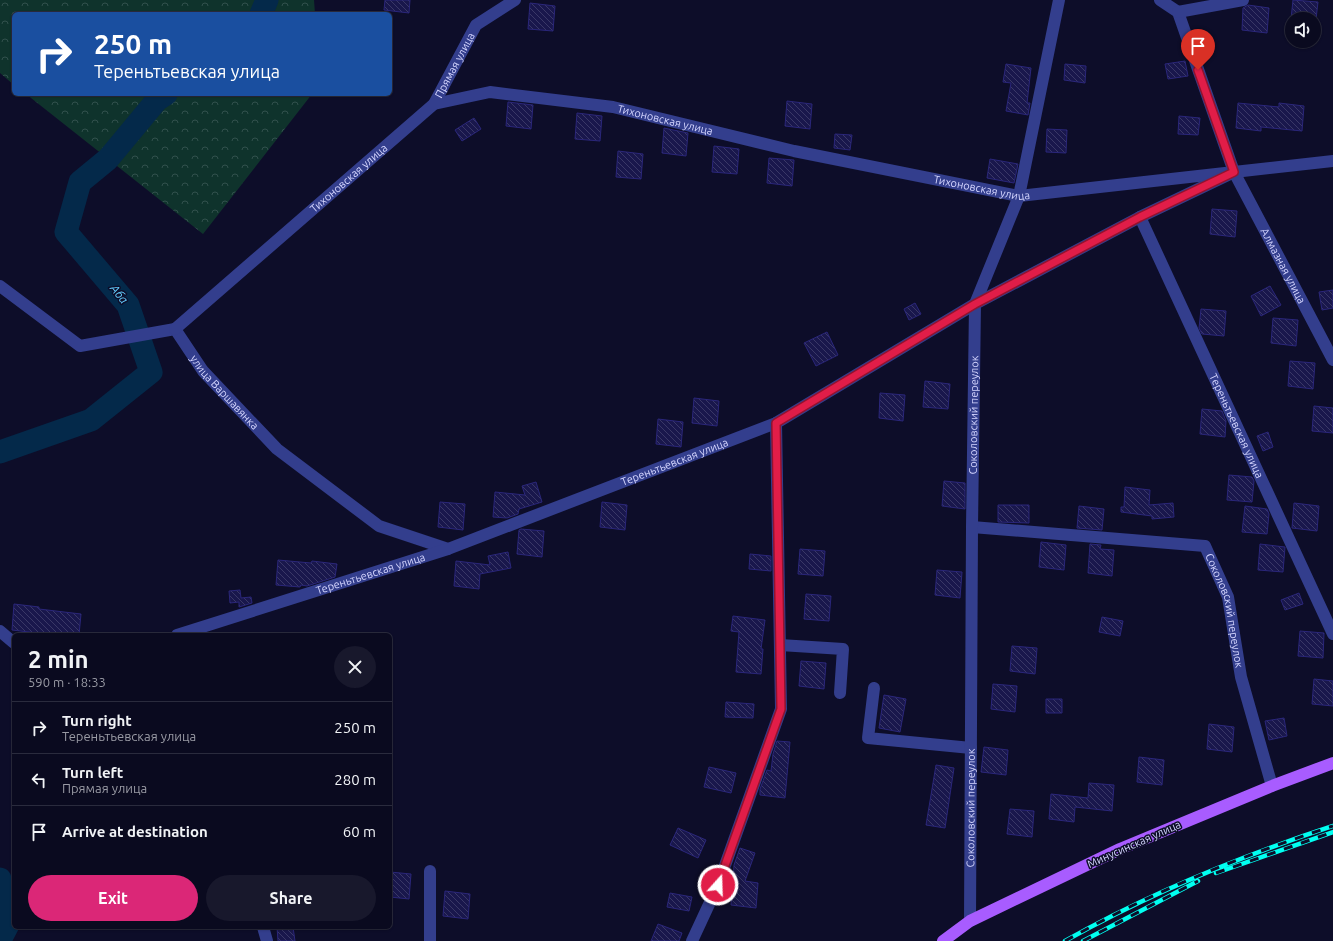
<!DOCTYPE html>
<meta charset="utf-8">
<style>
:root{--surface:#0a0a1f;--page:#18182c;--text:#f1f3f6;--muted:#999aa4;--line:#2a2b3d;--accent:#db2777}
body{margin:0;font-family:Ubuntu,sans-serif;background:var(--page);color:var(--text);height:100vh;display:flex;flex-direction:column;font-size:15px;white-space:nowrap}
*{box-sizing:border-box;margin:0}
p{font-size:13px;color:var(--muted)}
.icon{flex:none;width:22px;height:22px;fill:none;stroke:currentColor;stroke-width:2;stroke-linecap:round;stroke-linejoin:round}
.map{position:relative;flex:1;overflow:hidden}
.drawer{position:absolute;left:12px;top:633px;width:380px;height:296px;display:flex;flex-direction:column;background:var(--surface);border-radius:6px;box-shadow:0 1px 3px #0004,0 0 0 1px var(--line)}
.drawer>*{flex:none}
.hud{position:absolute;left:12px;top:12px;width:380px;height:84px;border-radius:6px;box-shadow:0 1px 3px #0004,0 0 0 1px var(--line);background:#1a4fa0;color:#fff;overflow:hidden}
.controls{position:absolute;left:1285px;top:12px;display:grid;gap:8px}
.controls a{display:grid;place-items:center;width:36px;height:36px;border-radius:50%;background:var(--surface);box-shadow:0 1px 3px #0004,0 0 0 1px var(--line);font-size:20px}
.pin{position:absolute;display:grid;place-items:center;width:34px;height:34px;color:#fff;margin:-41px -17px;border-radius:50% 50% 50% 0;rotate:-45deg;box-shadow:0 0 4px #0007}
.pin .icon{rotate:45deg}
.me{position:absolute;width:44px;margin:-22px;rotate:20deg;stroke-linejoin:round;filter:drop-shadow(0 0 3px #0008)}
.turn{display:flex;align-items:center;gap:14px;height:84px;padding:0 16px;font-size:18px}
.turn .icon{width:52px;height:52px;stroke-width:2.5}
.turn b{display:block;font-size:28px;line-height:34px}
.round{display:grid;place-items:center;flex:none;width:42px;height:42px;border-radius:21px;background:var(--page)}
.overview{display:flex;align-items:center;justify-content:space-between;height:68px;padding:0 16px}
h1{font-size:24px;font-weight:600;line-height:30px}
.button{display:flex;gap:8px;margin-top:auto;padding:8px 16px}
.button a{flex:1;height:46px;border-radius:24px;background:var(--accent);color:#fff;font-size:16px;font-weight:600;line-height:46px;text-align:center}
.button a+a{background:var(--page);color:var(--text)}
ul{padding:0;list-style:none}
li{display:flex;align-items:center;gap:12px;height:52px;padding:0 16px;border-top:1px solid var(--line)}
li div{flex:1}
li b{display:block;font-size:15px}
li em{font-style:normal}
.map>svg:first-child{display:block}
.forest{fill:url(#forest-crowns)}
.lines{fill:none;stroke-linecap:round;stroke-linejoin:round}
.river{stroke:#04294a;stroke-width:23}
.building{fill:url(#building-back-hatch);stroke:#2a267a}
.minor{stroke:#333e8d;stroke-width:12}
.major{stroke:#a85cff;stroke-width:12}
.rail-casing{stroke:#01fff1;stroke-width:4.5}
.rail{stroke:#0d0d29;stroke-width:3;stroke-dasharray:9;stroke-linecap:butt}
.route-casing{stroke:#92132f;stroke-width:10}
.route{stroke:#e11d48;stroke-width:7}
.labels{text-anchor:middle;stroke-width:3;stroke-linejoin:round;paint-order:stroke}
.street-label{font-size:11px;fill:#d5d6ff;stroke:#0d0d29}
.water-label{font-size:12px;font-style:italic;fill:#63cfff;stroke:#0d0d29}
</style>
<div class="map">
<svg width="1333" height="941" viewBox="0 0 1333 941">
<defs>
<pattern id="forest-crowns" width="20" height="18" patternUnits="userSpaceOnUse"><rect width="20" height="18" fill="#0f332c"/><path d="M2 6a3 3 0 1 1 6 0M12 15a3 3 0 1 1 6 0" fill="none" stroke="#31504c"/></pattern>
<pattern id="building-back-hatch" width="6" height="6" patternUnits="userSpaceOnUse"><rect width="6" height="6" fill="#19174c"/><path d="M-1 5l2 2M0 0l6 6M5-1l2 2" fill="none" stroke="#3a3867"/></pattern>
</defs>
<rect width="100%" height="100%" fill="#0d0d29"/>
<path class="forest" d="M0 0H314L315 14H14V85L0 73Z
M26 94H312L203 234Z"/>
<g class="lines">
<path class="river" d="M261 14 267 0
M0 452 91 420 151 372 128 305 66 232 80 182 108 159 157 100 166 94
M0 879 11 919 0 940"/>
</g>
<path class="building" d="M385 0H410L409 13 384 10Z
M1293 0 1318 2 1316 19H1291Z
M530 3 555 6 553 31 528 29Z
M1248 5 1269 8 1267 33 1242 30 1243 8Z
M1185 61 1188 76 1168 79 1165 64Z
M1006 64 1031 68 1027 103H1030L1028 115 1006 111 1011 83 1003 82Z
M1065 64 1086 66 1085 83 1064 80Z
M787 101 812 104 810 129 785 126Z
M508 102 533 105 531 129 506 126Z
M1238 103 1279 107V103L1304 106 1302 131 1261 127V131L1236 128Z
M577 113 602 116 600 141 575 139Z
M1179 116 1200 118 1198 135 1178 134Z
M474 118 481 129 462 141 455 130Z
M664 128 688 133 686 156 662 153Z
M1047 129 1067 130 1066 153 1046 152Z
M835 134 852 135 850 150 834 148Z
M714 146 739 149 737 174 712 172Z
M618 151 643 154 641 179 616 177Z
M769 158 794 160 792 186 767 183Z
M990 159 1018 164 1014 183 987 178Z
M1212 209 1237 211 1235 237 1210 234Z
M1270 286 1281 305 1261 316 1251 296Z
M1333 290V308L1322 310 1319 292Z
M915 303 921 314 909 320 904 309Z
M1201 309 1226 311 1224 336 1202 334 1199 328Z
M1273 318 1298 320 1296 346 1271 343Z
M827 332 838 355 816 366 804 343Z
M1290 361 1315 363 1313 389 1288 386Z
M925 381 950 384 948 409 923 407Z
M880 393 905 395 903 421 879 418Z
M694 398 719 401 717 426 692 423Z
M1314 406 1333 408V433L1312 431Z
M1202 409 1222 411 1226 421 1225 437 1200 434Z
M658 419 683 422 681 447 656 444Z
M1268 432 1273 447 1263 451 1257 436Z
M1229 475 1252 477 1254 481 1252 502 1227 500Z
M944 481 965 483V509L942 506Z
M536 482 542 502 519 509 518 514 507 518 493 517 495 492 525 495 522 486Z
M1125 487 1150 490 1149 505 1173 503 1174 517 1152 519V516L1121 512V507H1124Z
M440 502 465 504 463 530 438 527Z
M602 502 627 505 625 530 600 527Z
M1294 503 1319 506 1317 531 1292 528Z
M998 505H1029V523L998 522Z
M1079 506 1104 509 1102 530 1077 528Z
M1245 506 1267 509 1269 514 1267 534 1242 532Z
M521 529 544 531 542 557 517 554 519 530Z
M1041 542 1066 545 1064 570 1039 567Z
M1090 544 1101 545 1100 549 1114 550 1112 576 1088 573Z
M1260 544 1285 547 1283 572 1258 570Z
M800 549 825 551 823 576 798 574Z
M508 552 511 568 480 574 479 589 454 586 456 561 490 565 488 556Z
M750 554 771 556V571L749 569Z
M278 560 311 563 312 561 337 564 335 577 307 586 301 585 300 587 276 585Z
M937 570 962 572 960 598 935 595Z
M240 590 241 598 251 597 252 603 239 607V602L230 603 229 591Z
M1299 593 1303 604 1285 610 1281 600Z
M806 594 831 596 829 621 804 619Z
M14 604 39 607V609L81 614 79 635H54L12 630Z
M733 616 765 620 761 649H763L761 674 736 672 739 632 731 631Z
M1102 617 1123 621 1120 636 1099 632Z
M1300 631 1324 633 1323 658 1298 656Z
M1012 646 1037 648 1035 674 1010 671Z
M801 661 826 663 824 689 799 686Z
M1314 679 1333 681V706L1312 704Z
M993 684 1017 686 1015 712 991 709Z
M884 695 906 699 900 732 879 728Z
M1046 699H1062V713H1046Z
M726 702 754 704 753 718 725 717Z
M1284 718 1287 736 1269 740 1265 721Z
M1209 724 1234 727 1232 752 1207 749Z
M777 741 790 742 785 798 760 795V789L767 770 771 771 773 754Z
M984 747 1008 750 1006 775 981 772Z
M1139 757 1164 760 1162 785 1137 782Z
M936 765 954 768 945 828 926 825Z
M709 767 736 773 731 793 704 787Z
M1089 783 1114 785 1112 811 1075 807 1074 822 1049 819 1051 794 1088 798Z
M1010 809 1034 811 1032 837 1007 834Z
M678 828 706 840 698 858 670 845Z
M740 848 755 853 745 881 758 883 756 908 731 905 734 865Z
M390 872 411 874 409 899 390 897Z
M445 891 470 894 468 919 443 916Z
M670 893 692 897 689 911 667 907Z
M658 924 682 933 679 941H651Z
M277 927H293L295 941H278Z"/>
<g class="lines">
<g class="minor">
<path id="s1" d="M1160 0 1178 12 1234 172 1333 360"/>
<path d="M1178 12 1243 0"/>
<path id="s2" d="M434 104 476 25 515 0"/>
<path id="s3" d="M1140 217 1333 634"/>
<path id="s4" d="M0 286 80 346 175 329 203 371 277 449 379 526 448 549"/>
<path id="s5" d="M175 329 434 104 490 92 613 107 794 151 1019 196 1225 173"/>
<path id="s6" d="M972 527 1205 546 1228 597 1241 677 1272 786"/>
<path d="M0 631 14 643"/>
<path id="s7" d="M177 635 448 549 776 423 975 304 1140 217 1234 172 1333 161"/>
<path d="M780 645 843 649 840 693"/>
<path d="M874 688 868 738 971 748"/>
<path d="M430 871V941"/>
<path id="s8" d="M970 921 972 527 975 304 1019 196 1059 0"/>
<path d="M263 927 267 941"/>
<path d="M692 941 718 885 781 709 776 423"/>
</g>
<path class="major" d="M943 941 970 921 1120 849 1272 786 1333 763"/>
<defs>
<path id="rail" d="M1216 873 1333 832
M1065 941C1152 892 1238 857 1333 826
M1083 941 1198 881"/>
</defs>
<use href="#rail" class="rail-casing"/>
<use href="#rail" class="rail"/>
</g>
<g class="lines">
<defs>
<path id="route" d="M718 885 781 709 776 423 975 304 1140 217 1234 172 1198 70"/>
</defs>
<use href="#route" class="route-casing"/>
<use href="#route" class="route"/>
</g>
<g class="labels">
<g class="street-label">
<text dy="4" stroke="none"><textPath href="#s2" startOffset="44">Прямая улица</textPath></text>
<text dy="4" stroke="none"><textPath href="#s5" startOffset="578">Тихоновская улица</textPath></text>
<text dy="4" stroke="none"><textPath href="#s5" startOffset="230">Тихоновская улица</textPath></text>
<text dy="4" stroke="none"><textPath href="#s5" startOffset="902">Тихоновская улица</textPath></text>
<text dy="4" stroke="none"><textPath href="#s1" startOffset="297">Алмазная улица</textPath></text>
<text dy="4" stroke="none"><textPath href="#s4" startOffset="277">улица Варшавянка</textPath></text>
<text dy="4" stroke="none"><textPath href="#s8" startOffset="506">Соколовский переулок</textPath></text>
<text dy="4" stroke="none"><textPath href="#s3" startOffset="230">Тереньтьевская улица</textPath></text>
<text dy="4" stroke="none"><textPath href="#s7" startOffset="527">Тереньтьевская улица</textPath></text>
<text dy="4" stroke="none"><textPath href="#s7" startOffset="203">Тереньтьевская улица</textPath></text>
<text dy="4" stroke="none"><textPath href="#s6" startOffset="302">Соколовский переулок</textPath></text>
<text dy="4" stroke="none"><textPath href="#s8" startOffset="113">Соколовский переулок</textPath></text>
<text transform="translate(1134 844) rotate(-24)" y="4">Минусинская улица</text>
</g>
<g class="water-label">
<text transform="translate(119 294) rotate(51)" y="4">Аба</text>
</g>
</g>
</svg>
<div class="controls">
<a><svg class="icon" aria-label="sound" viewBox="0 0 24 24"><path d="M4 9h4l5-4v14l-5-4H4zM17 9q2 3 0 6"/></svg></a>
</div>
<div class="pin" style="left:1198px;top:70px;background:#d93025"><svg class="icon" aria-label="arrive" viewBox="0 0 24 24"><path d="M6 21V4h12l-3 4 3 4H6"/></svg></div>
<svg class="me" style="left:718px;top:885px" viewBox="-20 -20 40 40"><circle r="17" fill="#e11d48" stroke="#fff" stroke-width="3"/><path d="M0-11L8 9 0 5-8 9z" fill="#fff"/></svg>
<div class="hud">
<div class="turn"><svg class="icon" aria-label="right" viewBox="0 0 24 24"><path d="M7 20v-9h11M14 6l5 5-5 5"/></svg><div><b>250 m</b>Тереньтьевская улица</div></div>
</div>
<section class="drawer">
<div class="overview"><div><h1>2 min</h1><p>590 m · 18:33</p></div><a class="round"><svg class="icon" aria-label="close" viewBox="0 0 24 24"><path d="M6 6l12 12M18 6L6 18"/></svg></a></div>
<ul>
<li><svg class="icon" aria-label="right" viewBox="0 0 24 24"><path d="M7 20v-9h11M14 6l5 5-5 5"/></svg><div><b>Turn right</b><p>Тереньтьевская улица</p></div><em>250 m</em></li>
<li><svg class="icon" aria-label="left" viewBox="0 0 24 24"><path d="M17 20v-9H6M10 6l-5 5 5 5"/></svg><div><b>Turn left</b><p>Прямая улица</p></div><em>280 m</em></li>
<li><svg class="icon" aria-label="arrive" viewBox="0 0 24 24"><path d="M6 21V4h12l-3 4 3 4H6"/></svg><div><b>Arrive at destination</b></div><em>60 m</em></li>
</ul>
<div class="button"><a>Exit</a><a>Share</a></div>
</section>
</div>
